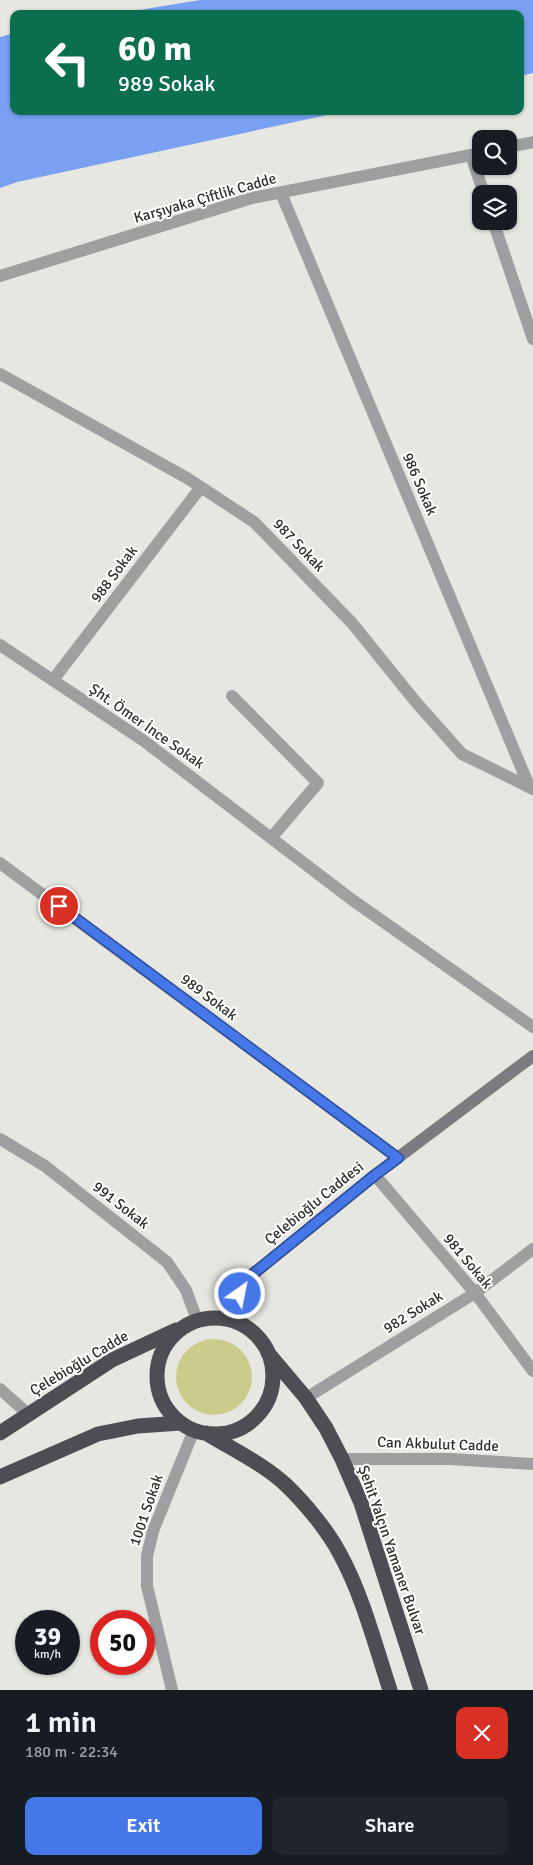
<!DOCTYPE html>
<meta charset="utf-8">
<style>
:root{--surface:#171b24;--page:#20242c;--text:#f1f3f6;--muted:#9ea1a6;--accent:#4577e8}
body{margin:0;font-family:Signika,sans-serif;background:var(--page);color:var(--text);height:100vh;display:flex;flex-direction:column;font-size:19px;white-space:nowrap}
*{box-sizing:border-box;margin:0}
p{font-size:16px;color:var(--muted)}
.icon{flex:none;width:28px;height:28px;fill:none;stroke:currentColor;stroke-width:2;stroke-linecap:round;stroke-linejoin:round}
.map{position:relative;height:1690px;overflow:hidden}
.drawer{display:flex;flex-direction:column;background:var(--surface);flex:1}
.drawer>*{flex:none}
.hud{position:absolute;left:10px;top:10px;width:514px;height:105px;border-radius:10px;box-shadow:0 1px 4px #0004;background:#0b6e4f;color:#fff;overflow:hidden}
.controls{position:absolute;left:472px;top:130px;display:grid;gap:10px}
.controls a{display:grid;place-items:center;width:45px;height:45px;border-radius:10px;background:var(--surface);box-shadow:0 1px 4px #0004;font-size:25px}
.speed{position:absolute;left:15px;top:1610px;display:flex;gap:10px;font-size:25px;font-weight:700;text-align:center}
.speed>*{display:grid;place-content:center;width:65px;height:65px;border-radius:50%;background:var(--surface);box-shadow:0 1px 4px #0004;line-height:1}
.speed small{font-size:12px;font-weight:400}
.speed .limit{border:8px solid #d22;background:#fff;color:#111}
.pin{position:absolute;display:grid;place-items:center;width:42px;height:42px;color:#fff;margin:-21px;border:2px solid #fff;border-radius:50%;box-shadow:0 1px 5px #0007}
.me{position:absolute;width:55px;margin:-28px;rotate:33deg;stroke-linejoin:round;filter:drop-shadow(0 0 4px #0008)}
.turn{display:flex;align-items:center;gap:18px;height:105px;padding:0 25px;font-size:22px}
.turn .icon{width:65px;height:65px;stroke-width:2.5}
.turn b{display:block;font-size:35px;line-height:42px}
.round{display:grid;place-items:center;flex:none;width:52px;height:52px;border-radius:10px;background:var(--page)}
.head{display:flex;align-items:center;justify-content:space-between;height:85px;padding:0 25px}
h1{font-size:30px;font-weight:600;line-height:38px}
.primary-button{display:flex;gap:10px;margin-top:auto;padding:10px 25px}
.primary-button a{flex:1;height:58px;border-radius:10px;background:var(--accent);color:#fff;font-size:20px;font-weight:600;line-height:58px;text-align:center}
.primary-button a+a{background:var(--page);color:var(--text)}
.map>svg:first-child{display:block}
.green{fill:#cbcb8b}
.water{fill:#79a0f1}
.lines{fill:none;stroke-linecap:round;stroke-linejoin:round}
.street{stroke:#9d9fa1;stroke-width:12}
.secondary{stroke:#7a7c7f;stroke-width:12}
.highway{stroke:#4c4e53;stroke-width:15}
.route-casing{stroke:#2d4d97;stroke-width:12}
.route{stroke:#4577e8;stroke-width:9}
.labels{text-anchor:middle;stroke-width:4;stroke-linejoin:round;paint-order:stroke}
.street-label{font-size:15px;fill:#2f2f2d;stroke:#fffffe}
</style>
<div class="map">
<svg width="533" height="1690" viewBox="0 0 533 1690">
<rect width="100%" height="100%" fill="#e7e7e1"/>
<path class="green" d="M176 1377a38 38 0 1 1 76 0a38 38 0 1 1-76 0Z"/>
<path class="water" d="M200 0H533V73L520 76V14H115Z
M14 33V111H346L17 182 0 188V37Z"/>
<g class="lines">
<path class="street" d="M509 147 533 142
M471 155 484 194
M281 193 529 786
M493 221 533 339
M0 276 252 198 481 153
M0 374 187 478 254 522 352 623 415 701 462 754 533 789
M0 645 144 741 351 899 533 1027
M53 680 201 487
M232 696 318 783 271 838
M0 863 398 1158
M0 1139 45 1166 167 1262 186 1290 197 1320
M375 1175 475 1293 533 1371
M0 1389 28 1414
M306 1398 475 1293 533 1249
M342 1459H450L533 1464
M172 1690 147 1586V1556L153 1531 194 1430"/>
<path class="secondary" d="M233 1320 240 1294 253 1274 375 1175 533 1056"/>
<path class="highway" d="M157 1376a58 58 0 1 1 116 0a58 58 0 1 1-116 0Z
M268 1353 306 1398 326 1428 342 1459 361 1503 421 1690
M0 1433 112 1360 176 1330
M206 1433C232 1449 265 1465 286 1485 305 1503 328 1531 340 1554 363 1596 375 1645 390 1690
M0 1477 98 1434 138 1426 181 1423"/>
</g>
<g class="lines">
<defs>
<path id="route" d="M59 906 398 1158 375 1175 253 1274 240 1294"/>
</defs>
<use href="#route" class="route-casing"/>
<use href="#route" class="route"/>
</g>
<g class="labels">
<g class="street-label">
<text transform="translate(205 198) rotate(-16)" y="5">Karşıyaka Çiftlik Cadde</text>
<text transform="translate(420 484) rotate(67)" y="5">986 Sokak</text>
<text transform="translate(299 545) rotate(46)" y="5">987 Sokak</text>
<text transform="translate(114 574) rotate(-53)" y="5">988 Sokak</text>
<text transform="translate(147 726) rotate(35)" y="5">Şht. Ömer İnce Sokak</text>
<text transform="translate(209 997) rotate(37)" y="5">989 Sokak</text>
<text transform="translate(314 1203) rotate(-39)" y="5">Çelebioğlu Caddesi</text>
<text transform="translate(121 1205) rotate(38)" y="5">991 Sokak</text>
<text transform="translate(468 1261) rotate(50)" y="5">981 Sokak</text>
<text transform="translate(413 1312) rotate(-32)" y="5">982 Sokak</text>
<text transform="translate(79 1363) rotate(-31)" y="5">Çelebioğlu Cadde</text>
<text transform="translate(438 1444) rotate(2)" y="5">Can Akbulut Cadde</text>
<text transform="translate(146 1510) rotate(-71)" y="5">1001 Sokak</text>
<text transform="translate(392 1550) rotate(71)" y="5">Şehit Yalçın Yamaner Bulvar</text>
</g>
</g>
</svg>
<div class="controls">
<a><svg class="icon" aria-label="search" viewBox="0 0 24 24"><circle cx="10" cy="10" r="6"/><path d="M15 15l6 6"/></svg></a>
<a><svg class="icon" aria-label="layers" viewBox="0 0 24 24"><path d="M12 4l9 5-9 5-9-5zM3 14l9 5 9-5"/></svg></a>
</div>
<div class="speed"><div>39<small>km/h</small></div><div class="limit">50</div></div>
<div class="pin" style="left:59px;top:906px;background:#d93025"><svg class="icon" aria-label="arrive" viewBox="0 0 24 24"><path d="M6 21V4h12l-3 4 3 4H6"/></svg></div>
<svg class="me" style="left:240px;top:1294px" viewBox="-20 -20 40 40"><circle r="17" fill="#4577e8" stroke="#fff" stroke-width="3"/><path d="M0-11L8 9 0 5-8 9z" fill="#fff"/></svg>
<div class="hud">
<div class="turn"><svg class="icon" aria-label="left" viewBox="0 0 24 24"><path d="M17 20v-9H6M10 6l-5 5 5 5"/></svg><div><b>60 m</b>989 Sokak</div></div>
</div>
</div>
<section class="drawer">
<div class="head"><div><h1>1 min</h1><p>180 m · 22:34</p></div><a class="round" style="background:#d93025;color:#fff"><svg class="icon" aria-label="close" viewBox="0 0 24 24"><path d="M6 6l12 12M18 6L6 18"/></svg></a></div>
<div class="primary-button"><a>Exit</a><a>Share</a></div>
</section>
